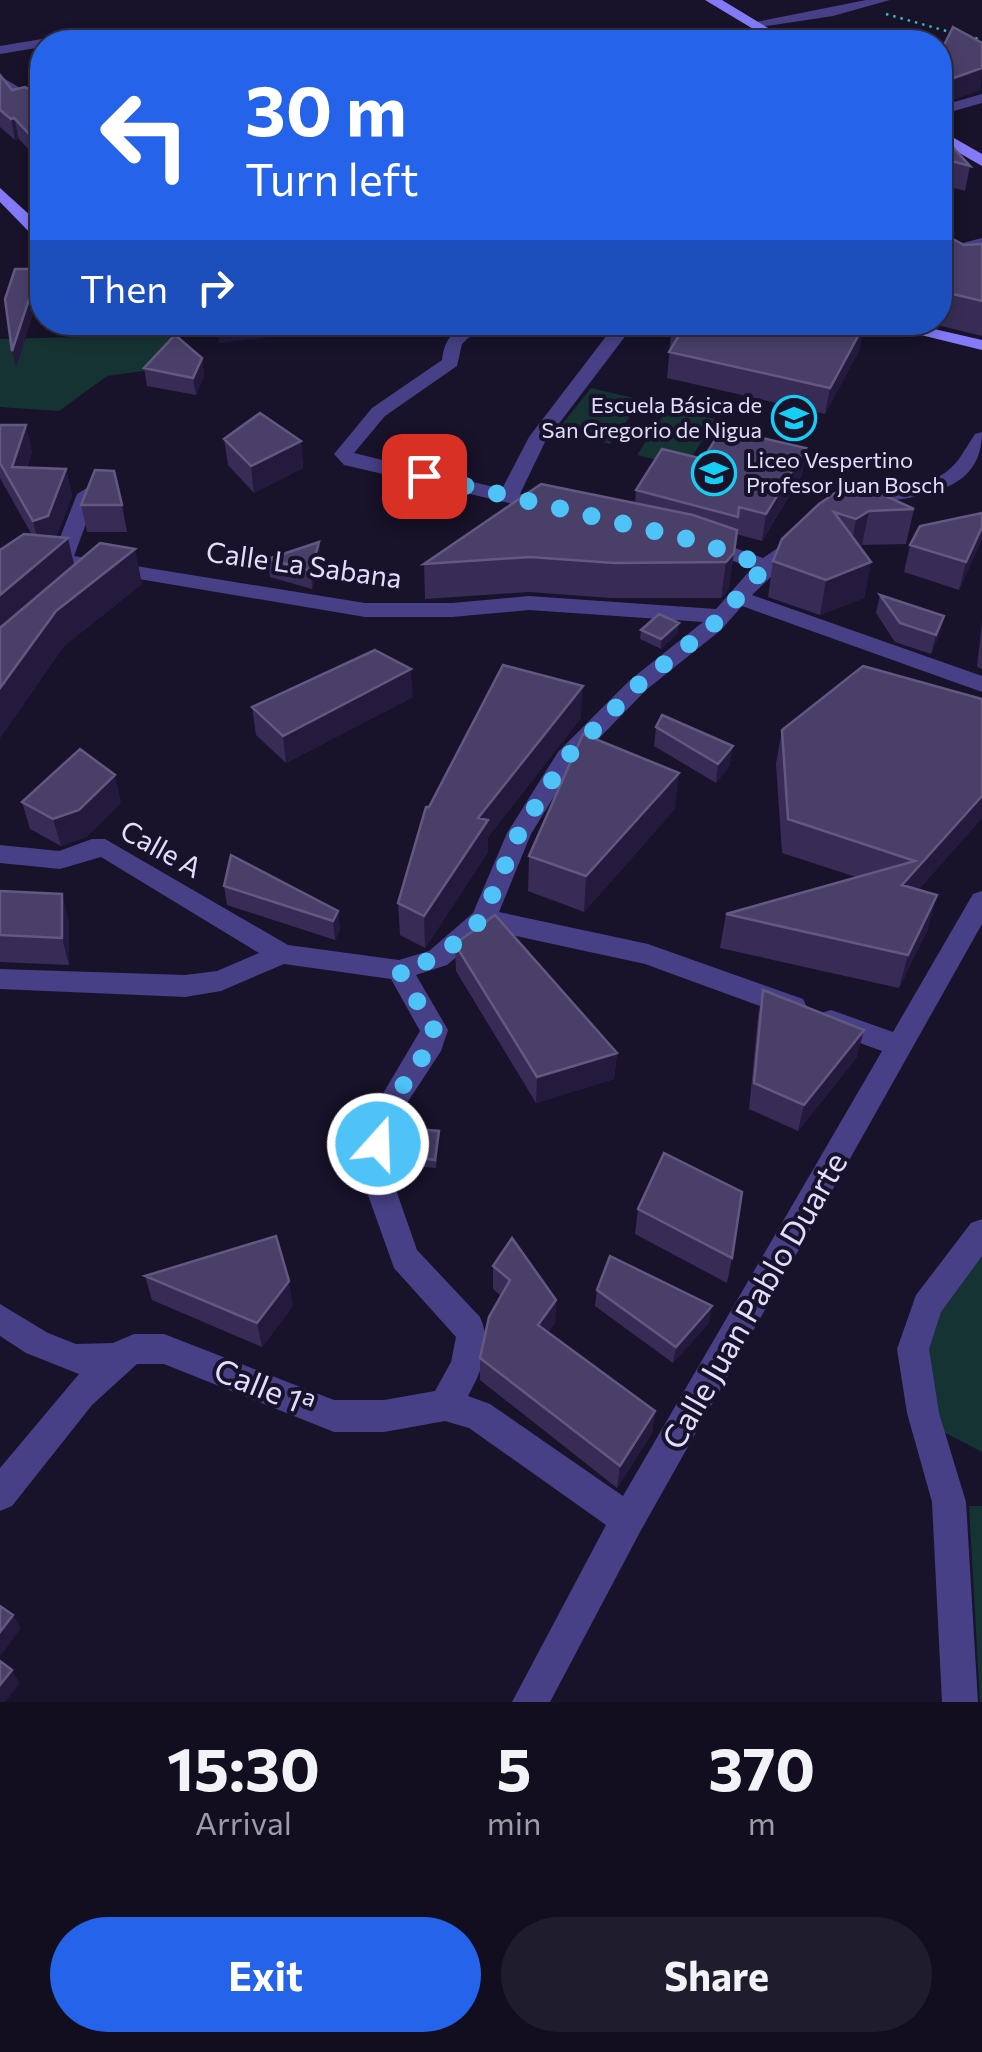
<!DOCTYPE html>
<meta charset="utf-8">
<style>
:root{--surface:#120e20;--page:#1f1c2d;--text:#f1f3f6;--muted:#9c9ca5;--line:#312e3e;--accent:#2563eb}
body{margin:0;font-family:Commissioner,sans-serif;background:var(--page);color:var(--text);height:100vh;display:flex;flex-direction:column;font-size:38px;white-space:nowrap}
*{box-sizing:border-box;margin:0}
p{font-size:32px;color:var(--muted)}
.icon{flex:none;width:55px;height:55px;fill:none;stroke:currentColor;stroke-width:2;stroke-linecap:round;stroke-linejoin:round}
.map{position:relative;height:1702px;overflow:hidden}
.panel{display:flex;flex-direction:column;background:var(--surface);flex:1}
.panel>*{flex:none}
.guide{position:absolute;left:30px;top:30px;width:922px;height:305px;border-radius:40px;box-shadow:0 5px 15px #0003,0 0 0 2px var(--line);background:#2563eb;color:#fff;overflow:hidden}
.pin{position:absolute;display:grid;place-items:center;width:85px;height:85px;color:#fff;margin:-42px;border-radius:20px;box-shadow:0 5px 15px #0006}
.me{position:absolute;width:110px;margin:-55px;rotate:20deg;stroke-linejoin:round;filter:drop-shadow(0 0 8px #0008)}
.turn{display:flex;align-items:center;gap:35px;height:210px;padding:0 50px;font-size:45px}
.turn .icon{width:130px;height:130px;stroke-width:2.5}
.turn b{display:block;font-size:70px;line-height:85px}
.then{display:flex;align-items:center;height:95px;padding:0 50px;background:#0003;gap:20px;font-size:38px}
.eta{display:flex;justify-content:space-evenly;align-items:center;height:170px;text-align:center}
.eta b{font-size:60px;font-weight:700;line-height:70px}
.action{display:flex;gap:20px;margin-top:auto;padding:20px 50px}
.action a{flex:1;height:115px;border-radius:60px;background:var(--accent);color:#fff;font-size:40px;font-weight:700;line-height:115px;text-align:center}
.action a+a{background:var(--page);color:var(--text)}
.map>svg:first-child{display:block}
.green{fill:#163334}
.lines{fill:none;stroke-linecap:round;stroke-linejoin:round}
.path{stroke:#38b7b7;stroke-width:2.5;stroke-dasharray:2.5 5;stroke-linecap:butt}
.street{fill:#474086;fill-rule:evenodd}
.secondary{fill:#847af8;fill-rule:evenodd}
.wall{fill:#382c57}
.shaded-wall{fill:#231a3d}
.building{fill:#4a3f68;stroke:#625880;stroke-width:2.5}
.route{stroke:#4fc3f7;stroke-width:18;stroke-dasharray:0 32.4}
.labels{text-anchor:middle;stroke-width:8;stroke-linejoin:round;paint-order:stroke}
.far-poi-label{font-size:22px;fill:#e3ddfd;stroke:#18122a;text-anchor:end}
.street-label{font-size:28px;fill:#e3ddfd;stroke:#18122a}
.near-street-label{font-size:32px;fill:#e3ddfd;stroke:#18122a}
</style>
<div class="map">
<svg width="982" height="1702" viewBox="0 0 982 1702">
<rect width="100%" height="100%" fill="#18122a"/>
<path class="green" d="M97 323H183L150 370 107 376 59 411 0 407V339L80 337Z
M591 388 642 400 610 444 556 432Z
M668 408 715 419 686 467 637 455Z
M982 1247V1452L934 1427 923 1363 933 1313Z
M969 1506H982V1702H980Z"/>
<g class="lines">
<path class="path" d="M886 14 957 34
M968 36 982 40"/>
<path class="street" d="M866 0H890L833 16 753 28 746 24Z
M42 39 49 42H42V47L0 54V46Z
M0 76 42 101V111L0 86Z
M982 94V103L940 115V106Z
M982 238V248L940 259V249Z
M476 322H502L468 338 462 344 457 366 385 416 354 453 502 489 529 437 617 322H636L545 442 520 494 559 503V511L552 513 344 465 334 454 372 408 442 360C445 336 454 331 476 322Z
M982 432C982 503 900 495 850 508L840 502C867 478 916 494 946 472 959 463 966 447 975 434Z
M87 488 97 494 74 556 365 603H452L529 596 716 609 752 568 696 547 693 543 696 539H710L763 558 798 534 808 540 805 544 752 595 982 676V692L742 606 721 630 646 690 574 764 531 834 499 912 648 944 803 999 807 1007 803 1015 793 1018 645 964 488 930 447 965 416 975 448 1030 441 1051 405 1106 388 1167 417 1250 480 1317C493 1346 482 1370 468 1396L490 1404 623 1496 882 1051 821 1029 817 1021 821 1013 831 1010 893 1032 973 894 982 891V924L640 1532 550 1702H512L606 1525 469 1428 445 1421 384 1432H334L164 1364H137L92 1405 12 1506 0 1511V1468L79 1374 26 1353 0 1336V1304L48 1333 76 1344 113 1343 134 1334H164L334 1400H384L435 1391 451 1362 456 1337 394 1268 358 1167 378 1102 420 1031 391 979 284 964 221 991 185 997 0 989V969L185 975 217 971 259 953 101 857 60 869 0 863V845L59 851 92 839H105L288 945 399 960 429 951 473 913 507 833 558 752 630 680 703 622 529 610 452 617H365L62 566 0 563V551L54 553 77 494Z
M982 1219V1256L941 1312 929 1349 939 1413 966 1502 978 1702H942L932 1502 907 1413 897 1349 916 1295 971 1223Z"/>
<path class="secondary" d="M705 0H722L791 42H775Z
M940 130 982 154V166L940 142Z
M0 188 42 226V240L36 239 0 202Z
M868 322H904L982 340V350Z"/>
</g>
<path class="wall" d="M0 75 12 90 39 94 42 86V158L37 159 19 139 15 140 0 127Z
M940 133 970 166 965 191 940 184Z
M982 244V336L929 323 940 322V275L964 245Z
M672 324 860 349 825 414 667 378Z
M202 358 204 376 196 395 147 386 144 368Z
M0 425 32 451 27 468 66 469 72 496 56 537 74 565 142 584 64 646 0 738V550L32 535 0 478Z
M224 439 301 441 303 468 254 493 228 465Z
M806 448 802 475 762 541 736 534 729 588 721 598H611L529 592 425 599 424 564 635 503 636 490 703 459Z
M819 504 914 509 906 544 862 545 860 547 871 562 864 598 820 615 768 597 773 561Z
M81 505H122L127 532H87Z
M982 539 959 590 904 572 910 545Z
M319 542 321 560 312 589 270 577 268 559Z
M880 595 939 635 931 654 895 642 876 613Z
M982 622V669L977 667Z
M641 630 678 633 661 649 640 639Z
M413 697 286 763 256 735 252 707Z
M982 699V818L918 890 928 929 899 988 720 948 726 914 856 877 782 853 776 764 782 730Z
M581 718 488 837V852L425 948 400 935 398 903 429 807Z
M656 727 730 765 716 783 654 746Z
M22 802H121L86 837 61 846 30 829Z
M675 809 584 912 528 891 529 856Z
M224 886 338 911 340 930 335 940 227 905Z
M0 891 69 921V965L0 962Z
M455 944 617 1053 614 1079 536 1103 456 971Z
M763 990 857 1057 798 1131 749 1109 758 1016Z
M439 1131 436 1168 401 1165V1156Z
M638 1209 732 1258 727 1283 635 1234Z
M493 1266 556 1300 555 1323 548 1332 655 1411 652 1433 617 1488 480 1380V1358L501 1296 493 1289Z
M145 1276 293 1306 262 1347 152 1300Z
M597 1290 709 1323 673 1363 595 1306Z"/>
<path class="shaded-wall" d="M982 68 981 90 940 105V83Z
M14 118 19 139 15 140 11 119Z
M42 135V158L37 159 33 138Z
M39 269 42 287 16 368 12 351Z
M217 322H373V325L219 343Z
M865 323 860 349 825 414 830 388Z
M202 358 204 376 196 395 193 378Z
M26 425 32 451 19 494 12 467Z
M301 441 303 468 254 493 251 466Z
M806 448 802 475 762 541 766 514Z
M66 469 72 496 54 542 40 548 33 521Z
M869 511 862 545 850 554 856 519Z
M982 527V539L959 590 966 562Z
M68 538 76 573 0 638V595Z
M319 542 321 560 312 589 311 571Z
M135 549 142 584 64 646 0 738V688L56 611Z
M734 553 729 588 721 598 726 562Z
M871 562 864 598 820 615 826 580Z
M944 616 939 635 931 654 936 635Z
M679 623 678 633 661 649V639Z
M411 669 413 697 286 763 283 736Z
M583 686 581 718 488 837V852L425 948 424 916 478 818Z
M733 746 730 765 716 783 718 764Z
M679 773 675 809 584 912 586 876Z
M115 775 121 802 86 837 61 846 53 819Z
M982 796V818L893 918 902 885Z
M62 894 69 921V965L62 938Z
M937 895 928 929 899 988 908 955Z
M338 911 340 930 335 940 333 921Z
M864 1030 857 1057 798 1131 804 1105Z
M617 1053 614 1079 536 1103 537 1077Z
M289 1281 293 1306 262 1347 257 1323Z
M556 1300 555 1323 537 1348 538 1325Z
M712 1306 709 1323 673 1363 676 1347Z
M655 1411 652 1433 617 1488 620 1466Z
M13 1615 21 1628 0 1657V1632Z
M12 1670 20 1683 5 1702H0V1685Z"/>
<path class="building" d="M953 27 982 43V68L940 83V53Z
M91 31 117 42H96L88 36Z
M0 75 12 90 25 87 39 94 42 86V135L33 138 14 118 11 119 0 110Z
M940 133 970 166 940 158Z
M951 238 964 245 982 244V301L940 291V275Z
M15 269H39L12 351 5 299Z
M674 322H861L865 323 830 388 669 352 684 327 672 324Z
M175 335 202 358 193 378 144 368Z
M260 413 301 441 251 466 224 439Z
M0 425H26L12 467 66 469 48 516 33 521 0 463Z
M722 429 806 448 766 514 739 507 738 517 636 490 662 449 703 459Z
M95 470 114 471 122 505H81Z
M853 481 914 509 869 511 856 519 834 512 871 562 826 580 773 561 782 539 819 504Z
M541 484 693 515 737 530 734 553 726 562 614 563 530 557 424 564Z
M982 513V527L966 562 910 545 920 526Z
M24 534 68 538 0 595V550Z
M319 542 311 571 268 559Z
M100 543 135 549 56 611 0 688V628Z
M880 595 944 616 936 635 900 623Z
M659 614 679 623 661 639 641 630Z
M375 650 411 669 283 736 252 707Z
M503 665 583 686 478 818 488 820 424 916 398 903 426 807H429Z
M863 666 982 699V796L902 885 937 895 908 955 726 914 915 861 788 819 782 730Z
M662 715 733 746 718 764 656 727Z
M583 734 679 773 586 876 529 856Z
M80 749 115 775 79 810 53 819 22 802Z
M231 855 338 911 333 921 224 886Z
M0 891 62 894V938L0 935Z
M495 915 617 1053 537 1077 455 944Z
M763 990 864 1030 804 1105 754 1083Z
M405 1128 439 1131 435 1160 401 1156Z
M664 1153 742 1192 732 1258 638 1209Z
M276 1236 289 1281 257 1323 145 1276Z
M512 1238 556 1300 538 1325 655 1411 620 1466 480 1358 489 1317 510 1280 493 1266Z
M610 1256 712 1306 676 1347 597 1290Z
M0 1606 13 1615 0 1632Z
M0 1661 12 1670 0 1685Z"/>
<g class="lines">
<path class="route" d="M378 1144 392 1102 432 1043 434 1030 399 970 438 958 482 919 519 833 566 758 638 685 713 625 766 566 696 541 424 476"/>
</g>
<defs>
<symbol id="school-ring" viewBox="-11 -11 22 22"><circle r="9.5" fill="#18122a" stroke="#14cff3" stroke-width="1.5"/><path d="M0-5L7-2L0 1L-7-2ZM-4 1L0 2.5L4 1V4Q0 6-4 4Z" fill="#14cff3"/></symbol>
</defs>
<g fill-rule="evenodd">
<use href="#school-ring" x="769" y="393" width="50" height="50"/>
<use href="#school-ring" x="689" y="448" width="50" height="50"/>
</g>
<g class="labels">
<g class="far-poi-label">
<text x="762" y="413">Escuela Básica de<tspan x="762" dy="25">San Gregorio de Nigua</tspan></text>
<text x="746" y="468" text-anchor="start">Liceo Vespertino<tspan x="746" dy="25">Profesor Juan Bosch</tspan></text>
</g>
<g class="street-label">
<text transform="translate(304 565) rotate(8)" y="10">Calle La Sabana</text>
<text transform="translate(161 849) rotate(29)" y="10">Calle A</text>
</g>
<g class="near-street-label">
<text transform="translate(755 1301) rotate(-60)" y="11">Calle Juan Pablo Duarte</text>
<text transform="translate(264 1388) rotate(22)" y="11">Calle 1ª</text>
</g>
</g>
</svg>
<div class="pin" style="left:424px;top:476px;background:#d93025"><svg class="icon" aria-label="arrive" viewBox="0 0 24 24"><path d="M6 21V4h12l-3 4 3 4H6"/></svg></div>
<svg class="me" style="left:378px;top:1144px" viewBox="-20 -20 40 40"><circle r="17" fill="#4fc3f7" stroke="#fff" stroke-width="3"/><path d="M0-11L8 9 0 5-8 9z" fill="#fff"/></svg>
<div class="guide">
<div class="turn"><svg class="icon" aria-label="left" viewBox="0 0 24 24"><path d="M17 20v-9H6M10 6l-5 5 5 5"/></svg><div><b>30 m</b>Turn left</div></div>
<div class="then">Then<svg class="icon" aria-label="right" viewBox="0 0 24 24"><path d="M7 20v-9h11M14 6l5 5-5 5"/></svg></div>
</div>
</div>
<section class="panel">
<div class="eta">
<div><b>15:30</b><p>Arrival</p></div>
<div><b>5</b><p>min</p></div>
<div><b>370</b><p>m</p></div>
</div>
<div class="action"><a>Exit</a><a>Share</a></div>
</section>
